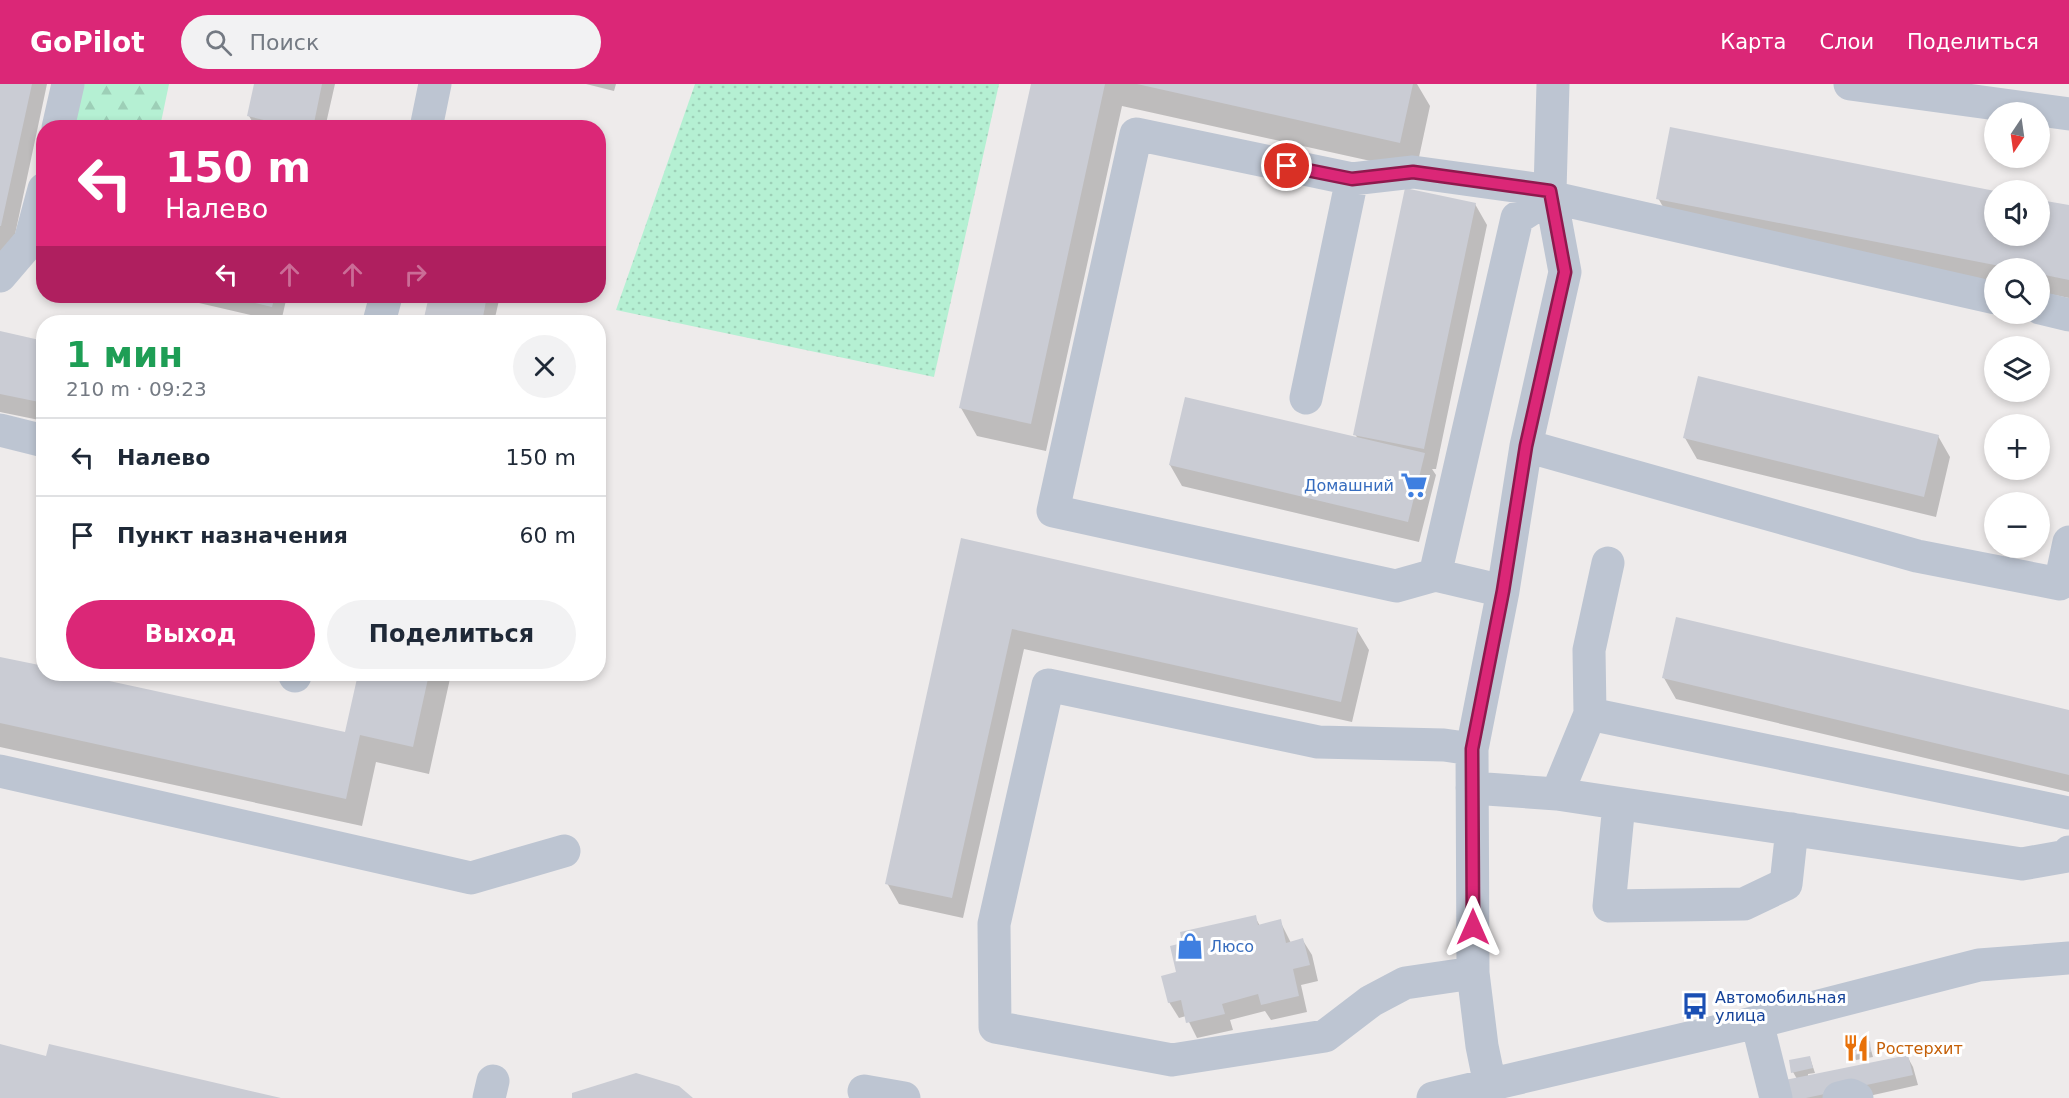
<!DOCTYPE html>
<html lang="ru">
<meta charset="utf-8">
<style>
:root{--surface:#fff;--page:#f2f2f3;--text:#1f2937;--muted:#747a83;--line:#e0e1e3;--accent:#db2777}
body{margin:0;font-family:"DejaVu Sans",sans-serif;background:var(--page);color:var(--text);height:100vh;display:flex;flex-direction:column;font-size:22px;white-space:nowrap}
*{box-sizing:border-box;margin:0}
p{font-size:20px;color:var(--muted)}
.icon{flex:none;width:33px;height:33px;fill:none;stroke:currentColor;stroke-width:2;stroke-linecap:round;stroke-linejoin:round}
.map{position:relative;flex:1;overflow:hidden}
.details{position:absolute;left:36px;top:231px;width:570px;height:366px;display:flex;flex-direction:column;background:var(--surface);border-radius:24px;box-shadow:0 3px 9px #0003}
.details>*{flex:none}
.guide{position:absolute;left:36px;top:36px;width:570px;height:183px;border-radius:24px;box-shadow:0 3px 9px #0003;background:#db2777;color:#fff;overflow:hidden}
.needle{width:39px;rotate:193deg}
.tools{position:absolute;left:1984px;top:18px;display:grid;gap:12px}
.tools a{display:grid;place-items:center;width:66px;height:66px;border-radius:50%;background:var(--surface);box-shadow:0 3px 9px #0003;font-size:30px}
.pin{position:absolute;display:grid;place-items:center;width:51px;height:51px;color:#fff;margin:-26px;border:3px solid #fff;border-radius:50%;box-shadow:0 2px 6px #0007}
.me{position:absolute;width:66px;margin:-33px;rotate:0deg;stroke-linejoin:round;filter:drop-shadow(0 0 4px #0008)}
.turn{display:flex;align-items:center;gap:21px;height:126px;padding:0 30px;font-size:27px}
.turn .icon{width:78px;height:78px;stroke-width:2.5}
.turn b{display:block;font-size:42px;line-height:51px}
.lanes{display:flex;align-items:center;height:57px;padding:0 30px;background:#0003;justify-content:center;gap:30px;direction:ltr}
.lanes .off{opacity:.35}
.round{display:grid;place-items:center;flex:none;width:63px;height:63px;border-radius:32px;background:var(--page)}
.headline{display:flex;align-items:center;justify-content:space-between;height:102px;padding:0 30px}
h1{font-size:36px;font-weight:600;line-height:45px;color:#1e9e55}
.action{display:flex;gap:12px;margin-top:auto;padding:12px 30px}
.action a{flex:1;height:69px;border-radius:36px;background:var(--accent);color:#fff;font-size:24px;font-weight:600;line-height:69px;text-align:center}
.action a+a{background:var(--page);color:var(--text)}
ul{padding:0;list-style:none}
li{display:flex;align-items:center;gap:18px;height:78px;padding:0 30px;border-top:2px solid var(--line)}
li div{flex:1}
li b{display:block;font-size:22px}
li em{font-style:normal}
header{display:flex;align-items:center;gap:36px;box-sizing:border-box;height:84px;padding:0 30px;background:var(--accent);color:#fff}
header strong{font-size:28px}
nav{display:flex;gap:33px;margin-inline-start:auto;font-size:21px}
.search{width:420px;height:54px;background:var(--page);display:flex;align-items:center;gap:15px;box-sizing:border-box;padding:0 21px;border-radius:33px;color:var(--muted);font-size:22px}
.map>svg:first-child{display:block}
.grass{fill:url(#grass-dots)}
.forest{fill:url(#forest-firs)}
.shadow{fill:#0003}
.building{fill:#caccd4}
.lines{fill:none;stroke-linecap:round;stroke-linejoin:round}
.minor{stroke:#bdc5d2;stroke-width:33}
.route-casing{stroke:#8e194d;stroke-width:15}
.route{stroke:#db2777;stroke-width:10}
.labels{text-anchor:middle;stroke-width:6;stroke-linejoin:round;paint-order:stroke}
.shop-label{font-size:16px;fill:#366cbe;stroke:#fff;text-anchor:end}
.transit-label{font-size:16px;fill:#164399;stroke:#fff;text-anchor:start}
.food-label{font-size:16px;fill:#c56008;stroke:#fff;text-anchor:start}
</style>
<header>
<strong>GoPilot</strong>
<div class="search"><svg class="icon" aria-label="search" viewBox="0 0 24 24"><circle cx="10" cy="10" r="6"/><path d="M15 15l6 6"/></svg>Поиск</div>
<nav><a>Карта</a><a>Слои</a><a>Поделиться</a></nav>
</header>
<div class="map">
<svg width="2069" height="1014" viewBox="0 0 2069 1014">
<defs>
<pattern id="grass-dots" width="8" height="8" patternUnits="userSpaceOnUse" patternTransform="scale(1.5)"><rect width="8" height="8" fill="#b5f0d3"/><path d="M2 2h.1M6 6h.1" fill="none" stroke="#9dcfb7" stroke-width="1.8" stroke-linecap="round"/></pattern>
<pattern id="forest-firs" width="22" height="20" patternUnits="userSpaceOnUse" patternTransform="scale(1.5)"><rect width="22" height="20" fill="#b5f0d3"/><path d="M5 1l3.5 6h-7zM16 11l3.5 6h-7z" fill="#9dcfb7"/></pattern>
</defs>
<rect width="100%" height="100%" fill="#eeebeb"/>
<path class="grass" d="M695 0H999L934 293 616 226Z"/>
<path class="forest" d="M63 0H169L160 43 56 44Z"/>
<path class="shadow" d="M0 0H47L10 174 0 172Z
M256 0H335L325 44H256L249 32Z
M586 0H616L614 7Z
M1032 0H1417L1430 22 1416 87 1122 22 1046 367 977 352 961 324Z
M1995 108V152H2040V117L2069 123V214L2040 208V184H1995V199L1670 135 1658 114Z
M1475 120 1487 141 1436 385H1432L1436 391 1419 458 1182 402 1170 381 1358 355 1355 350Z
M195 212H287L281 238 199 219Z
M431 212H500L494 238H425Z
M0 249 44 258V337L0 328Z
M1938 352 1950 373 1936 433 1697 375 1685 354Z
M962 456 1357 546 1369 566 1352 638 1024 565 963 834 899 820 887 799Z
M0 574 44 590H70L346 650 359 590H451L429 690 376 678 362 742 0 663Z
M1664 594 2069 628V708L1676 615Z
M1255 833 1260 842 1280 837 1291 859 1302 855 1312 871 1318 897 1301 901 1307 928 1271 936 1265 927 1230 936 1233 946 1197 954 1186 932 1179 934 1169 918 1178 889Z
M1869 959 1873 973 1856 976 1853 971Z
M1907 972 1913 983 1918 1001 1860 1014H1791L1797 995 1793 988 1810 974 1815 989 1808 990V993Z"/>
<path class="building" d="M0 0H32L1 142H0Z
M254 0H322L313 44H298L247 32Z
M1031 0H1105L1031 340 959 324Z
M1137 0H1413L1400 59Z
M1670 43 1995 107V152H2040V116L2069 121V196L2040 190V184H2010L1656 115Z
M1405 104 1476 119 1424 365 1353 351Z
M226 212H275L272 223Z
M429 212H487L482 238H423Z
M0 247 44 257V319L0 310Z
M1698 292 1939 351 1924 413 1683 354Z
M1185 313 1425 369 1408 438 1169 381Z
M961 454 1358 544 1341 618 1012 545 952 814 885 800Z
M1676 533 2069 626V691L1662 594Z
M0 573 44 582V590H77L345 648 358 590H429L413 663 360 651 346 715 0 639Z
M1256 831 1258 841 1281 835 1286 859 1303 854 1310 881 1293 885 1299 912 1261 921 1258 910 1222 920 1225 930 1186 939 1181 916 1168 919 1161 892 1176 888 1170 862 1182 859 1180 848Z
M1870 957 1871 968 1852 972 1850 961Z
M0 960 46 972 49 960 281 1014H0Z
M1908 971 1913 991 1806 1014H1789L1785 996Z
M1810 972 1813 984 1791 989 1789 976Z
M636 989 679 1002 693 1014H572V1009Z"/>
<g class="lines">
<path class="minor" d="M1850 0 2069 30
M58 44 68 0
M426 44 435 0
M0 192 30 157 44 105
M2040 224 2069 231
M379 238 386 212
M1306 314 1352 95
M0 346 44 357
M1526 362 1917 472 2060 500 2069 458
M1435 491 1517 134 1550 113 1995 214
M1503 507 1435 491 1396 502 1053 427 1136 50 1352 95 1413 88 1550 107
M295 592V590
M1590 630 1589 566 1608 479
M1472 665 1444 661 1318 658 1048 601 994 840 995 943 1172 976 1325 952 1371 917 1405 899 1473 889
M0 687 471 794 564 767
M1472 704 1557 710 2022 780 2067 772 2069 768
M1557 710 1590 630 2069 729
M1619 720 1609 822 1744 820 1786 800 1792 745
M1757 938 1776 1014
M1490 1001 1482 962 1473 889 1472 665 1503 507 1526 362 1565 188 1550 107 1553 0
M864 1007 904 1014
M489 1014 493 997
M1433 1014 1757 938 1979 881 2069 874
M1839 1014 1851 1011 1857 1014"/>
</g>
<g class="lines">
<defs>
<path id="route" d="M1287 82 1352 95 1413 88 1550 107 1565 188 1526 362 1503 507 1472 665 1473 843"/>
</defs>
<use href="#route" class="route-casing"/>
<use href="#route" class="route"/>
</g>
<defs>
<symbol id="supermarket-bare" viewBox="-9 -9 18 18"><path d="M-6-5.5h2.5l.6 2H6L4.5 2H-2.5L-4.4-4H-6ZM-1.5 3.2a1.3 1.3 0 1 0 .1 0ZM3 3.2a1.3 1.3 0 1 0 .1 0Z" fill="#3f7fe0" stroke="#fff" stroke-width="2.5" paint-order="stroke"/></symbol>
<symbol id="shop-bare" viewBox="-9 -9 18 18"><path d="M-5-2.5h2.3a2.7 3.5 0 0 1 5.4 0H5L5.5 6h-11ZM-1.5-2.5h3a1.5 2.3 0 0 0-3 0Z" fill="#3f7fe0" stroke="#fff" stroke-width="2.5" paint-order="stroke"/></symbol>
<symbol id="bus-bare" viewBox="-9 -9 18 18"><path d="M-5-6H5V4H4V6H2V4H-2V6H-4V4H-5ZM-3.5-4V0h7V-4ZM-3.5 1.2v1.5H-2V1.2ZM2 1.2v1.5H3.5V1.2Z" fill="#1a4fb4" stroke="#fff" stroke-width="2.5" paint-order="stroke"/></symbol>
<symbol id="restaurant-bare" viewBox="-9 -9 18 18"><path d="M-5-6h1v4h1v-4h1v4h1v-4h1v5L-1.5 .5V6h-2V.5L-5-1ZM5-6V6H3V1.5H1.5Q1.5-4 5-6Z" fill="#e8710a" stroke="#fff" stroke-width="2.5" paint-order="stroke"/></symbol>
</defs>
<g fill-rule="evenodd">
<use href="#supermarket-bare" x="1395" y="382" width="38" height="38"/>
<use href="#shop-bare" x="1171" y="843" width="38" height="38"/>
<use href="#bus-bare" x="1676" y="903" width="38" height="38"/>
<use href="#restaurant-bare" x="1837" y="945" width="38" height="38"/>
</g>
<g class="labels">
<g class="shop-label">
<text x="1394" y="407">Домашний</text>
<text x="1210" y="868" text-anchor="start">Люсо</text>
</g>
<g class="transit-label">
<text x="1715" y="919">Автомобильная<tspan x="1715" dy="18">улица</tspan></text>
</g>
<g class="food-label">
<text x="1876" y="970">Ростерхит</text>
</g>
</g>
</svg>
<div class="tools">
<a><svg class="needle" viewBox="-14 -14 28 28"><path d="M0-13l5 13h-10z" fill="#e53935"/><path d="M0 13l5-13h-10z" fill="#747a83"/></svg></a>
<a><svg class="icon" aria-label="sound" viewBox="0 0 24 24"><path d="M4 9h4l5-4v14l-5-4H4zM17 9q2 3 0 6"/></svg></a>
<a><svg class="icon" aria-label="search" viewBox="0 0 24 24"><circle cx="10" cy="10" r="6"/><path d="M15 15l6 6"/></svg></a>
<a><svg class="icon" aria-label="layers" viewBox="0 0 24 24"><path d="M12 4l9 5-9 5-9-5zM3 14l9 5 9-5"/></svg></a>
<a>+</a>
<a>−</a>
</div>
<div class="pin" style="left:1287px;top:82px;background:#d93025"><svg class="icon" aria-label="arrive" viewBox="0 0 24 24"><path d="M6 21V4h12l-3 4 3 4H6"/></svg></div>
<svg class="me" style="left:1473px;top:843px" viewBox="-20 -20 40 40"><path d="M0-17L14 15 0 8-14 15z" fill="#db2777" stroke="#fff" stroke-width="4"/></svg>
<div class="guide">
<div class="turn"><svg class="icon" aria-label="left" viewBox="0 0 24 24"><path d="M17 20v-9H6M10 6l-5 5 5 5"/></svg><div><b>150 m</b>Налево</div></div>
<div class="lanes"><svg class="icon" aria-label="left" viewBox="0 0 24 24"><path d="M17 20v-9H6M10 6l-5 5 5 5"/></svg><svg class="icon off" aria-label="ahead" viewBox="0 0 24 24"><path d="M12 20V5M6 11l6-6 6 6"/></svg><svg class="icon off" aria-label="ahead" viewBox="0 0 24 24"><path d="M12 20V5M6 11l6-6 6 6"/></svg><svg class="icon off" aria-label="right" viewBox="0 0 24 24"><path d="M7 20v-9h11M14 6l5 5-5 5"/></svg></div>
</div>
<section class="details">
<div class="headline"><div><h1>1 мин</h1><p>210 m · 09:23</p></div><a class="round"><svg class="icon" aria-label="close" viewBox="0 0 24 24"><path d="M6 6l12 12M18 6L6 18"/></svg></a></div>
<ul>
<li><svg class="icon" aria-label="left" viewBox="0 0 24 24"><path d="M17 20v-9H6M10 6l-5 5 5 5"/></svg><div><b>Налево</b></div><em>150 m</em></li>
<li><svg class="icon" aria-label="arrive" viewBox="0 0 24 24"><path d="M6 21V4h12l-3 4 3 4H6"/></svg><div><b>Пункт назначения</b></div><em>60 m</em></li>
</ul>
<div class="action"><a>Выход</a><a>Поделиться</a></div>
</section>
</div>
